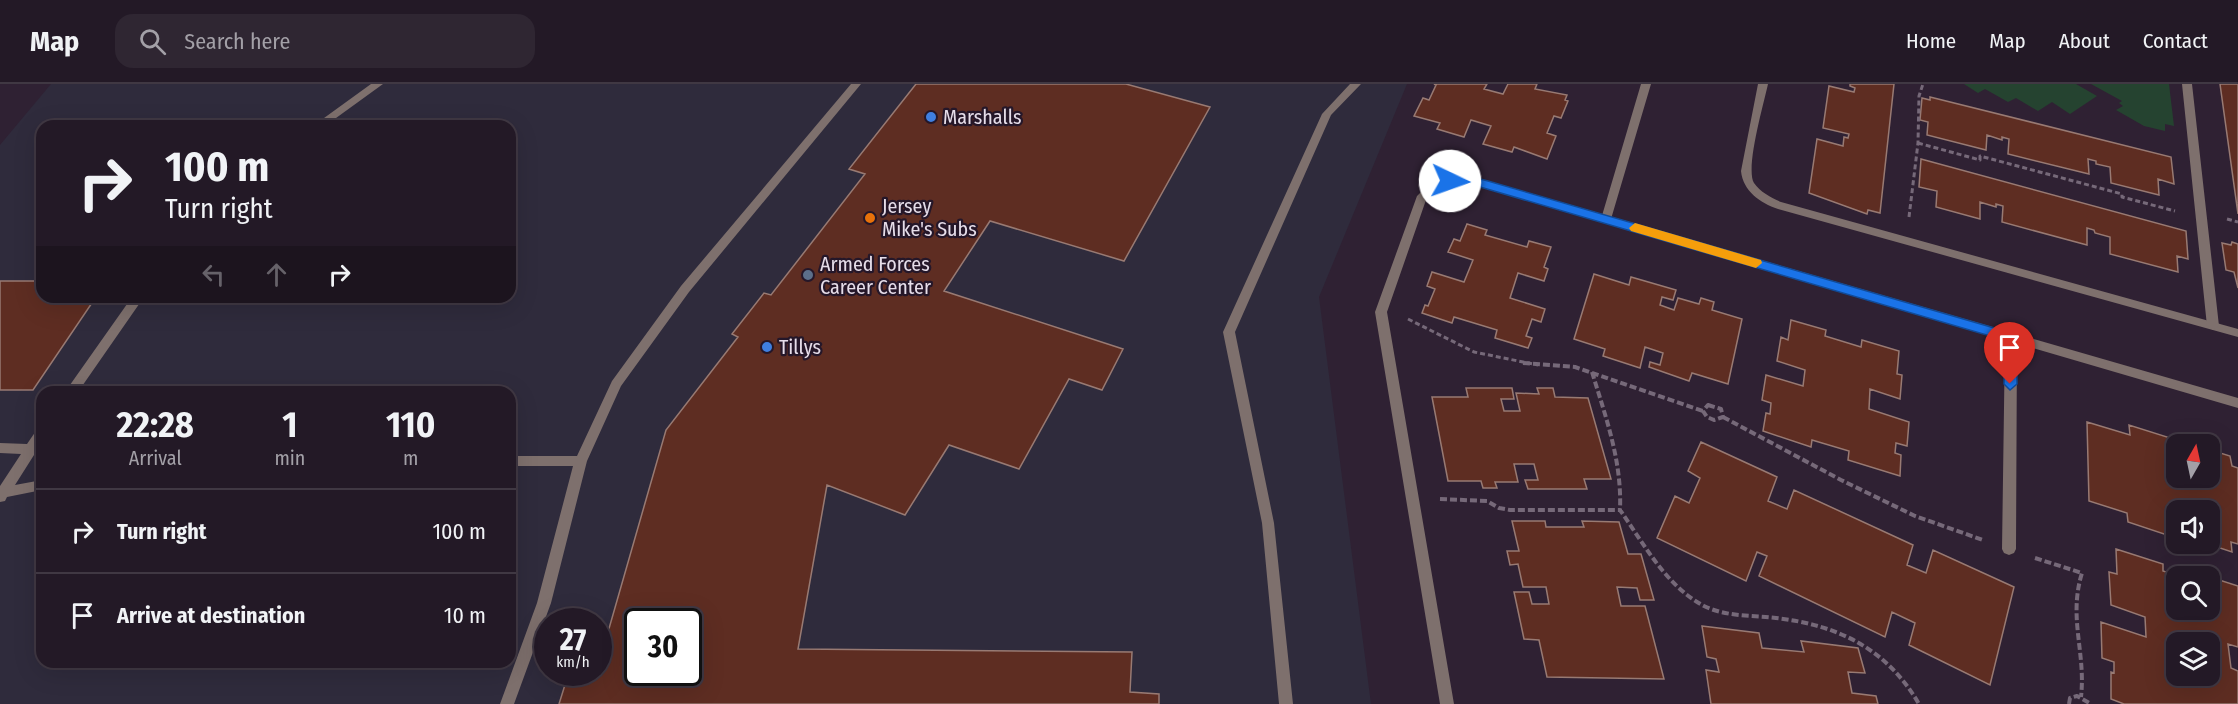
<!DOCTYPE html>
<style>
:root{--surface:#231926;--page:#2f2632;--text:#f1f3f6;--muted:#a3a0a7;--line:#403843}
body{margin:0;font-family:"Fira Sans Condensed",sans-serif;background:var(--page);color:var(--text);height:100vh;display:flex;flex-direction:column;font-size:22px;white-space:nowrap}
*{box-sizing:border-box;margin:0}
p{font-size:20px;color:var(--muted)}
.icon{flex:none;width:33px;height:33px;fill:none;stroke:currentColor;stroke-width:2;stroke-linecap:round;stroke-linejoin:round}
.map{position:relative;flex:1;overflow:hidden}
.details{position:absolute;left:36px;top:302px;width:480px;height:282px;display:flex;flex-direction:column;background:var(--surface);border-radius:18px;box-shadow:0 6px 24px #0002,0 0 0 2px var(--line)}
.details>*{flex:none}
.guide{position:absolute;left:36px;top:36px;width:480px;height:183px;border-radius:18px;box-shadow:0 6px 24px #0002,0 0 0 2px var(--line);background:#231926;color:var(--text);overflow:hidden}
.needle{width:39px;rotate:9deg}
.fabs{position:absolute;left:2166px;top:350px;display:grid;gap:12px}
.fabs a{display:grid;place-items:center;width:54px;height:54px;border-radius:12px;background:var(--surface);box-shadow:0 6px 24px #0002,0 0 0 2px var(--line);font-size:30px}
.speed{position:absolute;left:534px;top:524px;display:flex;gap:12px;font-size:30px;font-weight:700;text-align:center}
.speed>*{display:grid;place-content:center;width:78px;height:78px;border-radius:50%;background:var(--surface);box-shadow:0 6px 24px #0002,0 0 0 2px var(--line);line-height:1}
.speed small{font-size:15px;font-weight:400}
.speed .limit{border:3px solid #111;border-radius:9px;background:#fff;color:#111}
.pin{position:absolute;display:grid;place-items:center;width:51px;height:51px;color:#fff;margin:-62px -26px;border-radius:50% 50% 50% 0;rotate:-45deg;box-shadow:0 0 6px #0007}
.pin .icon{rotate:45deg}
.me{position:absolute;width:66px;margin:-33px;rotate:93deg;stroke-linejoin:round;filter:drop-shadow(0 0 4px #0008)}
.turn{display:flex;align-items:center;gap:21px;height:126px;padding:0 30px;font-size:27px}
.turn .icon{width:78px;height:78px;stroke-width:2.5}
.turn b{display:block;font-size:42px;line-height:51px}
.lanes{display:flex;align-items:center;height:57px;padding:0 30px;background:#0003;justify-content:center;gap:30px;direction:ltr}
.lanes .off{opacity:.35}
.eta{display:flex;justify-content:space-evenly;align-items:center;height:102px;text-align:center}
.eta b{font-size:36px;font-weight:700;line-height:42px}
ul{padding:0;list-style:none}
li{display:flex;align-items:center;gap:18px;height:84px;padding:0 30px;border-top:2px solid var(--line)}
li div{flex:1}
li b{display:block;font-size:22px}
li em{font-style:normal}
header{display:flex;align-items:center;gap:36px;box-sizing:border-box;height:84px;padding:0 30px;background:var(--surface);border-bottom:2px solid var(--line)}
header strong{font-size:28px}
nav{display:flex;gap:33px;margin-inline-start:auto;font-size:21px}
.search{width:420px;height:54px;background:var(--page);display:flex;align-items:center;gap:15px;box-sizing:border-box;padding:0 21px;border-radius:18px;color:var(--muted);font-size:22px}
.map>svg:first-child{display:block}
.commercial{fill:#2f2b3c;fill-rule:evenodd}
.green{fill:#254330}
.building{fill:#5e2d22;stroke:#987a73;stroke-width:1.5;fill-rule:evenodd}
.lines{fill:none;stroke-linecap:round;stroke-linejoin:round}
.path-far1{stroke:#766979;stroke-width:3;stroke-dasharray:5 3;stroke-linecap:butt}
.path{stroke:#766979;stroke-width:4;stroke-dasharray:7 3;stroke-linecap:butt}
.service{fill:#7e706d;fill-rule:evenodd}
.minor{fill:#7e706d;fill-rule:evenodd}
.route{fill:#1a73e8;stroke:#114b97;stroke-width:1.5}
.slow{fill:#f59e0b}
.shop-dot{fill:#3f7fe0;stroke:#251729;stroke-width:2}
.food-dot{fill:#e8710a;stroke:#251729;stroke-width:2}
.service-dot{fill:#5c6f8a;stroke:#251729;stroke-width:2}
.labels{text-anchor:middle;stroke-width:4.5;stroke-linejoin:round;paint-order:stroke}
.poi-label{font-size:20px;fill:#e6dde9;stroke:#251729;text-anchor:start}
</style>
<header>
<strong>Map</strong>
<div class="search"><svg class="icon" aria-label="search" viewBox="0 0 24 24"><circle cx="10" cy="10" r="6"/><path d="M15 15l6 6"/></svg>Search here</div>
<nav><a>Home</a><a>Map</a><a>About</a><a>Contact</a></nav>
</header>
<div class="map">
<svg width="2238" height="620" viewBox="0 0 2238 620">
<rect width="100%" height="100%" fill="#2f2133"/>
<path class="commercial" d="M51 0H1407L1319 213 1371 620H0V61ZM42 42H510V213H42ZM42 308H510V578H42ZM548 537H598V588H548ZM638 537H688V588H638Z"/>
<path class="green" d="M1964 0H2076L2097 12 2070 30 2052 18 2038 27 2016 14 2008 18 1985 5 1978 9Z
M2091 0H2169L2174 42 2165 40V47L2144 42 2116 26 2123 22 2119 19 2122 17Z"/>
<path class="building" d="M916 0H1126L1210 23 1124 177 990 137 944 207 1123 265 1102 306 1069 295 1019 385 949 361 905 431 827 401 798 565 1132 568 1130 608 1159 610V620H559L569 588H598V555H606L666 346 738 253 732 250 764 209 771 211 865 90 849 85ZM638 537H688V588H638Z
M1434 0H1487L1484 5 1503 10 1508 0H1537L1535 5 1567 11 1565 16 1568 17 1561 34 1554 32 1547 49 1556 52 1547 75 1514 63 1512 68 1483 60 1491 42 1471 36 1464 53 1437 45 1440 39 1414 32 1423 14 1429 16 1436 1Z
M1850 0H1894L1880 129 1868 126 1867 130 1809 109 1817 55 1843 62 1844 53 1848 54 1849 50 1823 44 1829 2 1854 8 1855 4 1850 2Z
M2220 0H2238V130Z
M1930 13 2171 73 2174 100 2158 95 2159 111 2111 99 2110 83 2096 80V77L2088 75 2089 90 2008 70 2009 55 2002 53V56L1987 51 1986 66 1927 51 1928 38 1920 36 1922 14 1930 16Z
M1921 75 2186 147 2188 175 2177 172 2178 188 2110 170V153L2095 149 2094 146 2087 144V161L2002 138 2003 122 1996 120V123L1980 118V135L1936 123 1937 107 1919 103Z
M1467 140 1487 146 1485 151 1527 163 1529 157 1551 163 1544 183 1548 185 1544 197 1518 189 1510 214 1545 225 1541 238 1532 235 1526 252 1532 254 1528 264 1495 254 1497 246 1454 233 1452 239 1422 229 1425 221 1428 222 1435 205 1427 202 1432 188 1464 198 1473 176 1448 168 1454 155 1460 157Z
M2232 158 2238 160V204L2234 188 2226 186 2222 159 2231 161Z
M1594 190 1629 201 1631 193 1676 206 1673 216 1662 213 1660 221 1674 226 1678 214 1699 220 1701 214 1714 218 1712 226 1742 235 1728 300 1692 289 1689 297 1649 283 1650 278 1660 281 1663 269 1645 263 1640 284 1603 272 1605 265 1574 255Z
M0 197H42V213H96L33 306H0Z
M1791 236 1826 246 1825 252 1861 263 1862 256 1899 267 1897 290 1902 291 1900 315 1870 305 1869 325 1909 338 1907 362 1896 359 1895 369 1901 371 1900 392 1848 376 1849 367 1812 356 1811 363 1763 347 1766 329 1770 330 1771 319 1762 316 1766 291 1803 302 1805 286 1777 277 1781 253 1788 256Z
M1466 304H1512L1514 315H1501L1504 327H1520L1516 309 1539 310 1537 304H1553L1555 313 1588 314 1611 395H1584L1587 405H1528L1525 396H1538L1534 380H1514L1518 398H1495L1497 404H1483L1481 397H1448L1432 313H1468Z
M2087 338 2130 351 2129 341 2183 358 2184 360H2176V367L2171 366V376L2176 377V393H2210V373L2215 375 2214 367 2230 372 2232 382 2238 384V460L2231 458 2232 468 2205 459H2210V426L2171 428 2173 453 2128 438 2127 429 2089 417Z
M1701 358 1777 393 1768 417 1787 425 1794 406 1913 461 1907 481 1926 489 1933 466 2014 503 1990 601 1909 561 1915 539 1892 528 1885 553 1759 492 1767 472 1757 468 1746 497 1657 454 1675 412 1689 419 1700 394 1688 387Z
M1512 437H1545L1546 443H1584L1582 437 1619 438 1628 470H1641L1654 516H1640L1637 504 1617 503 1621 522H1645L1664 595 1547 593 1539 556 1524 555 1514 508H1529L1532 520H1549L1546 503H1523L1518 480 1510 481 1507 467H1519Z
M2116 465 2163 480V487L2178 492 2176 525H2210V493L2238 502V563L2228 560 2231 584 2238 587V620H2124L2111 615V588L2114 589V578L2102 574 2101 538 2146 553 2145 533 2111 521 2109 488 2117 490ZM2176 558H2210V591H2176Z
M1702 542 1759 549 1762 564 1804 568 1801 557 1858 564 1865 589 1848 588 1852 609 1876 612 1878 620H1711L1706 586 1719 588 1716 575 1707 573Z"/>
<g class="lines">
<path class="path-far1" d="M1918 59 1980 76V72L2122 110V113L2175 127
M1909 133 1918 59 1919 12 1923 0
M2227 135 2238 138
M1408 235 1474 268 1538 281"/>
<path class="path" d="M1523 279 1575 283 1703 327
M1592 288C1606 334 1622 377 1620 426
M1708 321 1721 325 1723 333 1714 336 1707 333 1703 327Z
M1723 333 1841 396 1915 432 1983 456
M1440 415 1487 417 1499 424 1510 426H1620C1644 460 1666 502 1704 522 1726 533 1752 531 1776 534 1838 541 1887 565 1919 620
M2035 474 2082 489C2068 534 2086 568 2081 613
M2069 620 2070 614 2077 612 2091 620"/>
<path class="service" d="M371 0H383L325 42H313Z
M851 0H861L689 208 621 302 587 377 551 519 514 620H500L537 519 573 382H510V372H577L612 297 681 202Z
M1350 0H1361L1331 31 1235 248 1274 439 1293 620H1279L1262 439 1223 248 1322 30Z
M1641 0H1651L1611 135 1606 139 1601 135Z
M1758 0H1768C1764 19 1745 84 1754 99 1760 108 1772 114 1781 118L2238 245V253L1778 125C1760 119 1743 107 1741 87Z
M132 213H144L78 308H65Z
M2011 249 2017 253 2016 465 2014 469 2009 471 2004 469 2002 465 2005 253Z
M42 343 40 361H42V371H34L15 401 42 396V406L7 413 5 417 0 418V402L21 370 0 369V359L27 360 38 344Z"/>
<path class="minor" d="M2182 0H2192L2219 242 2213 246 2207 242Z
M1461 93 1488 97 2238 314V324L1488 105C1465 99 1443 98 1426 116L1387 228 1454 620H1440L1375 228 1417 112C1429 99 1443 94 1461 93Z"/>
</g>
<path class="route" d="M1450 93H1473L1488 97 2015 250 2017 253V300L2010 306 2004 300V256L1487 105 1473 101 1446 100 1444 97Z"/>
<path class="slow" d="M1635 139 1761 176 1762 179 1756 184 1631 147 1629 144Z"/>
<g class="shop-dot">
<circle cx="931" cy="33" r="6"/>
<circle cx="767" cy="263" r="6"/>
</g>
<circle class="food-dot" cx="870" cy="134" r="6"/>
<circle class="service-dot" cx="808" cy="191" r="6"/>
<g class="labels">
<g class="poi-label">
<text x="943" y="40">Marshalls</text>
<text x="882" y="129">Jersey<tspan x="882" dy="23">Mike's Subs</tspan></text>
<text x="820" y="187">Armed Forces<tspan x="820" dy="23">Career Center</tspan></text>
<text x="779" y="270">Tillys</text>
</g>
</g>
</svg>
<div class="fabs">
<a><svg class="needle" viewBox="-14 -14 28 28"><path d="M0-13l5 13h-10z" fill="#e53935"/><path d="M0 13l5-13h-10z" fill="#a3a0a7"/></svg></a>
<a><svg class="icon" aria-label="sound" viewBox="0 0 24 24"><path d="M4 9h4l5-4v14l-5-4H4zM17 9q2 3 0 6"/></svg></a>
<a><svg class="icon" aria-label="search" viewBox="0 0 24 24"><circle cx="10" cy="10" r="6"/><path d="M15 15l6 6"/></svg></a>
<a><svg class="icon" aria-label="layers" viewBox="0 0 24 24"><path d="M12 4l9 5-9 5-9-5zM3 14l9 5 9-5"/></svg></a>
</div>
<div class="speed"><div>27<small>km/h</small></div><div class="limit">30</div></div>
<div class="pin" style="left:2010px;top:300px;background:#d93025"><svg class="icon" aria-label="arrive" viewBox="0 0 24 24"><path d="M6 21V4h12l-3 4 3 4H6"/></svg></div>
<svg class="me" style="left:1450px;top:97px" viewBox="-20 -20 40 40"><circle r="19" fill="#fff"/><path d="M0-13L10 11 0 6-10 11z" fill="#1a73e8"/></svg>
<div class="guide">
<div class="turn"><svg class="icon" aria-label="right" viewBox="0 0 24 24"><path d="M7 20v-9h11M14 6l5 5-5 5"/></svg><div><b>100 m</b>Turn right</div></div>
<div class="lanes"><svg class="icon off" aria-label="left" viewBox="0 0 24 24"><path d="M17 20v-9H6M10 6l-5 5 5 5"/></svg><svg class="icon off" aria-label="ahead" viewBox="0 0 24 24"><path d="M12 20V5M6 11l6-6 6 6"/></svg><svg class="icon" aria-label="right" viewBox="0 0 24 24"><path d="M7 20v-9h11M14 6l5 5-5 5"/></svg></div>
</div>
<section class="details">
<div class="eta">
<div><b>22:28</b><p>Arrival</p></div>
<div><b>1</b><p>min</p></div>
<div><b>110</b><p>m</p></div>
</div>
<ul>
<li><svg class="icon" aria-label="right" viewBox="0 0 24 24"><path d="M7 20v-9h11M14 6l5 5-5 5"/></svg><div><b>Turn right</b></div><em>100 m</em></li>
<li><svg class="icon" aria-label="arrive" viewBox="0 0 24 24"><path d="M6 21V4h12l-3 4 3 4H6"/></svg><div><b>Arrive at destination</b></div><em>10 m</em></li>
</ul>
</section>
</div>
